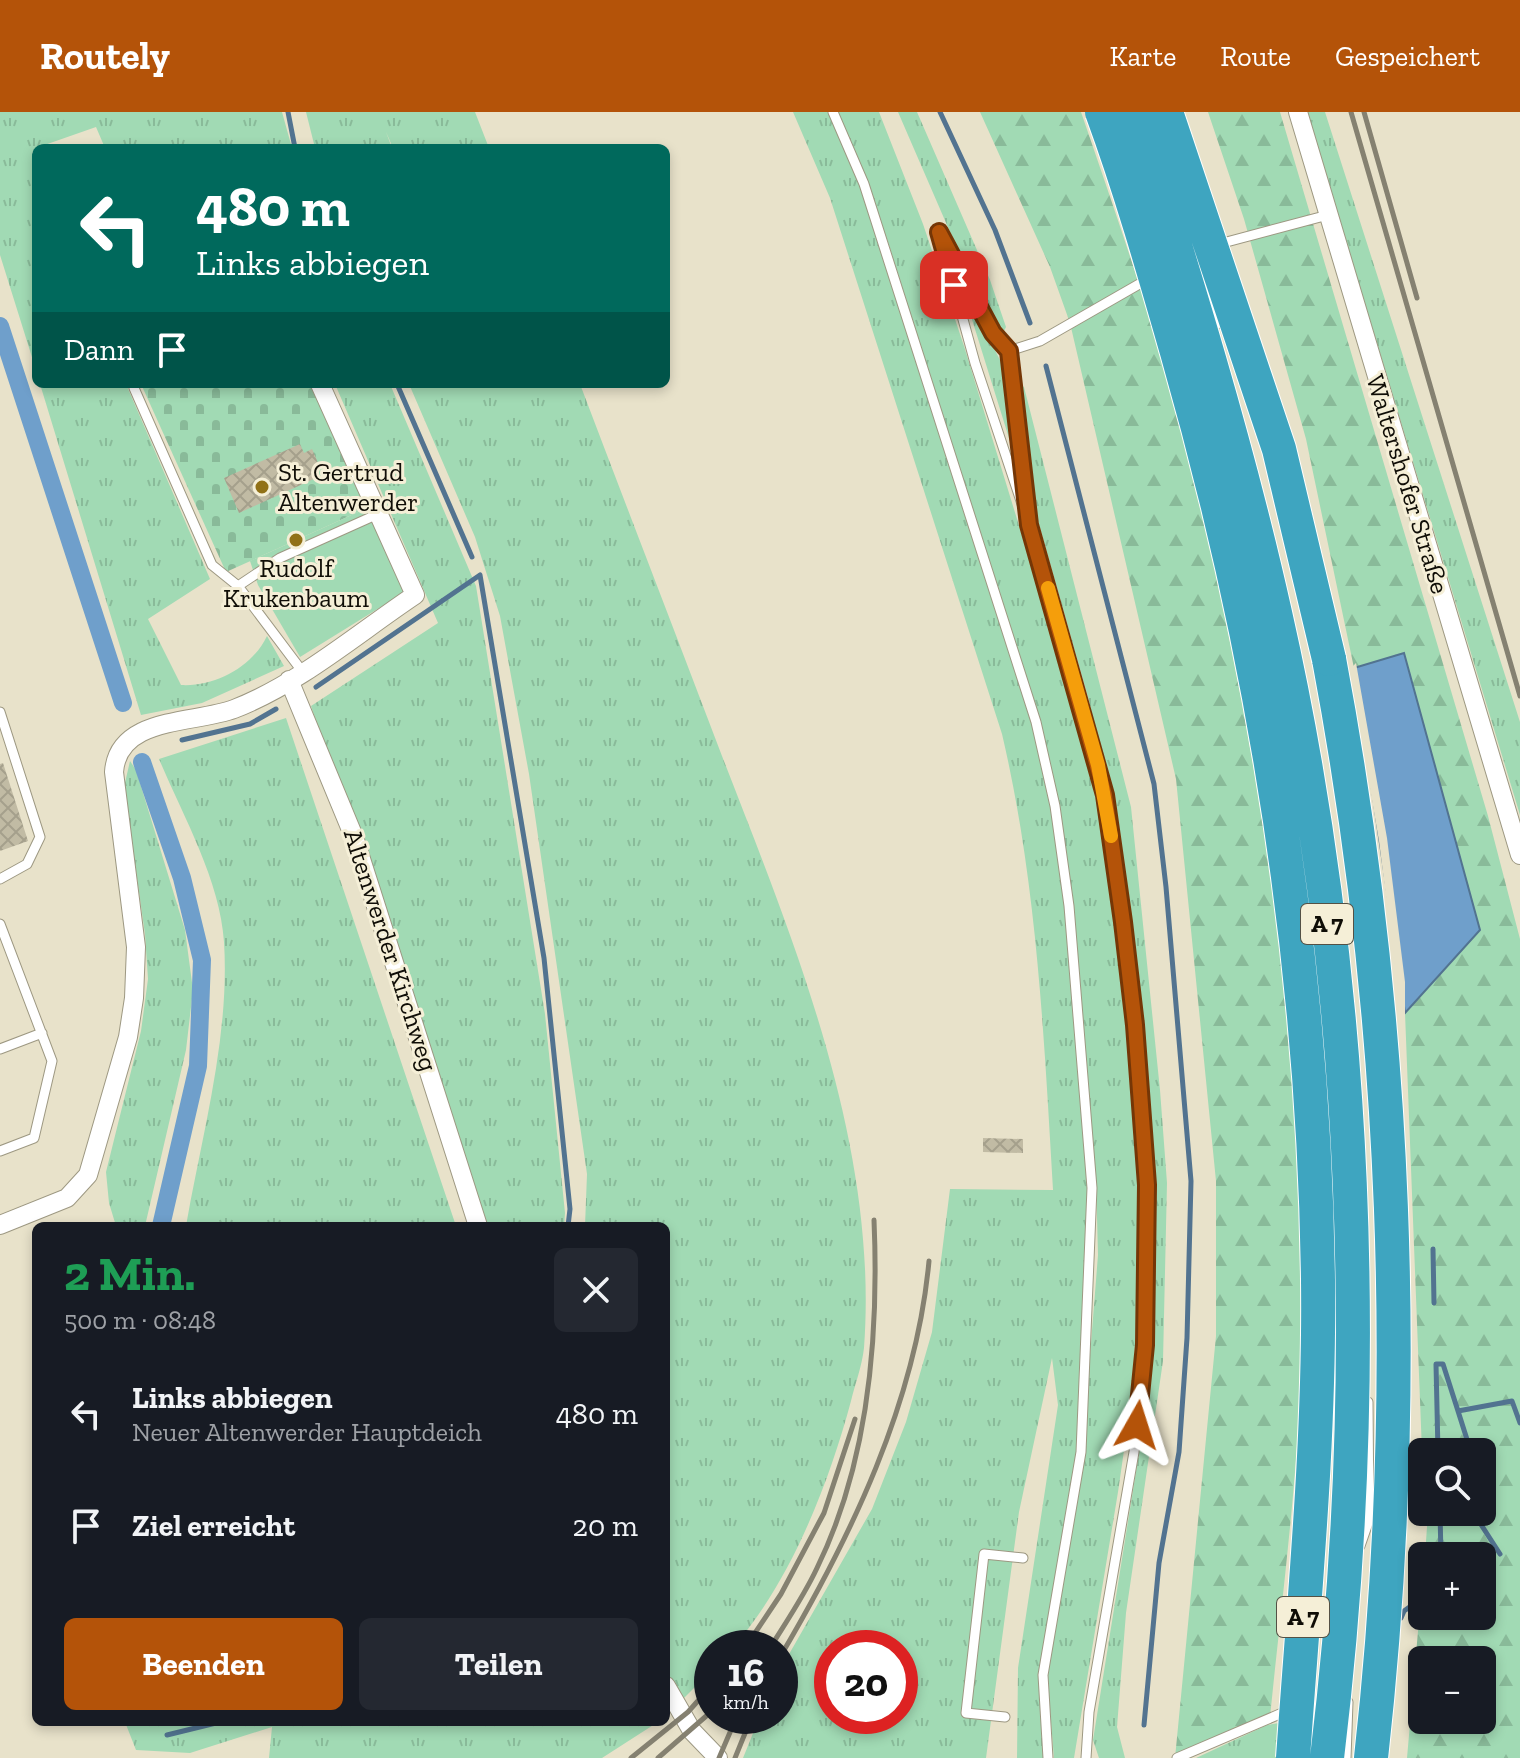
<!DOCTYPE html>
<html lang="de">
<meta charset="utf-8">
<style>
:root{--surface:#171b24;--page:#242831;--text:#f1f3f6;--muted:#9ea1a6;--accent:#b45309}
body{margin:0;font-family:"Zilla Slab",serif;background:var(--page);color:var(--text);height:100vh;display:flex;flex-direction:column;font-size:30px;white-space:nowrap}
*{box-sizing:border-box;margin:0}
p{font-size:26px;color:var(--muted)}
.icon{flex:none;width:44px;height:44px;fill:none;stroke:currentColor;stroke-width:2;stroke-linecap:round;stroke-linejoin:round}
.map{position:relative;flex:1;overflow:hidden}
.panel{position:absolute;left:32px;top:1110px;width:638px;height:504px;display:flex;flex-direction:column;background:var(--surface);border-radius:12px;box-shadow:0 4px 12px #0003}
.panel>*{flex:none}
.top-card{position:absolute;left:32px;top:32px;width:638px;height:244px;border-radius:12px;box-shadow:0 4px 12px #0003;background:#00695c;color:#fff;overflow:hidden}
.tools{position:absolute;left:1408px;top:1326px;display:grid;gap:16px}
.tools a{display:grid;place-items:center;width:88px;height:88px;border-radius:12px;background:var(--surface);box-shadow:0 4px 12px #0003;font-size:40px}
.speed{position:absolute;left:694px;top:1518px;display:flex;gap:16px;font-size:40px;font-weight:700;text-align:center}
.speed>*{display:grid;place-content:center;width:104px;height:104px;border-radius:50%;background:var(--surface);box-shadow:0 4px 12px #0003;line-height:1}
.speed small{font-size:20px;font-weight:400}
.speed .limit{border:12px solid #d22;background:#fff;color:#111}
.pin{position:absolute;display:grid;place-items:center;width:68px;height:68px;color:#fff;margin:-34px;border-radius:16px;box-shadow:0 4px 12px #0006}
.me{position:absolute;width:88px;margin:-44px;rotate:6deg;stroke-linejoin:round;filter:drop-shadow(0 0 6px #0008)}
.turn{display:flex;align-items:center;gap:28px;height:168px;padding:0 32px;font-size:36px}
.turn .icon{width:104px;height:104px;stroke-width:2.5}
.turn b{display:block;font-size:56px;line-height:68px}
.then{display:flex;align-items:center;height:76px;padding:0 32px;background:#0003;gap:16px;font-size:30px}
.round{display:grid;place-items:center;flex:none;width:84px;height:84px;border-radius:12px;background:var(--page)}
.headline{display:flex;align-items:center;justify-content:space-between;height:136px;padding:0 32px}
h1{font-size:48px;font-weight:700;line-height:60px;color:#1e9e55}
.cta{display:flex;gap:16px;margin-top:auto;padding:16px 32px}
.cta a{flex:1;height:92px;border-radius:12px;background:var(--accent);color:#fff;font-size:32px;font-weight:700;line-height:92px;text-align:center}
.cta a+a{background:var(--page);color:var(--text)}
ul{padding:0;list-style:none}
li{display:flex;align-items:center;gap:24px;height:112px;padding:0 32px}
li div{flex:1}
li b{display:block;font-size:30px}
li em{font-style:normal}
header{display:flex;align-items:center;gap:48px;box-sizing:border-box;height:112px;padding:0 40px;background:var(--accent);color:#fff}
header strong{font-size:38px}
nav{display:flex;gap:44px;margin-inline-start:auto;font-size:28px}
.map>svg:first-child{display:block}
.grass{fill:url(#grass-tufts);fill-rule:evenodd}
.forest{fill:url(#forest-firs);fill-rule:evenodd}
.cemetery{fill:url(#cemetery-stones)}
.park{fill:#a1dab4}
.water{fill:#6f9fcb;stroke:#527390;stroke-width:2}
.pier{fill:#e8e2ca}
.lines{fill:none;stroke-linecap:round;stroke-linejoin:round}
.stream{stroke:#527390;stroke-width:5}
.canal{stroke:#6f9fcb;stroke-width:18}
.building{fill:url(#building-cross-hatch)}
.service-casing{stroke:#9d9882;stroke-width:11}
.minor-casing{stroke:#9d9882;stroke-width:20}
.motorway-casing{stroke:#fff;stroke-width:36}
.service{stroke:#fff;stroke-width:9}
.minor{stroke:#fff;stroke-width:18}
.motorway{stroke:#3ea5c0;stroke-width:34}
.rail{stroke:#858171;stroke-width:5}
.motorway-bridge-casing{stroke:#fff;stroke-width:36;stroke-linecap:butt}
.motorway-bridge{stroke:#3ea5c0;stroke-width:34}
.route-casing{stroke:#753606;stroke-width:20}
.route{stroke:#b45309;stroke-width:14}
.slow{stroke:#f59e0b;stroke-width:14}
.poi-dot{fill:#917117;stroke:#f5efd7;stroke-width:3}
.labels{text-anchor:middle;stroke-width:6;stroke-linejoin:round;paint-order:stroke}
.shield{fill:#f5efd7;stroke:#545145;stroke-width:2}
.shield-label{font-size:24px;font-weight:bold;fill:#0f0d06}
.poi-label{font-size:26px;fill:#0f0d06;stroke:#f5efd7;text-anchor:start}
.street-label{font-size:26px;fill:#0f0d06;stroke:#f5efd7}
</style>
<header>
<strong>Routely</strong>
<nav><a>Karte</a><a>Route</a><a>Gespeichert</a></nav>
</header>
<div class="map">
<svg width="1520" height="1646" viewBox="0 0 1520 1646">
<defs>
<pattern id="grass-tufts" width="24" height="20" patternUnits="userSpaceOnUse" patternTransform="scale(2)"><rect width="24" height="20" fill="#a1dab4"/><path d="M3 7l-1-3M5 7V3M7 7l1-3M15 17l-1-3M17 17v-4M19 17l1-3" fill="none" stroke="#89ba99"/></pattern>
<pattern id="forest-firs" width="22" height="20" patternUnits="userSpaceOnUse" patternTransform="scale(2)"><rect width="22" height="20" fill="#a1dab4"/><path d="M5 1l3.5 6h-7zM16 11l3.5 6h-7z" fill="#89ba99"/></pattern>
<pattern id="cemetery-stones" width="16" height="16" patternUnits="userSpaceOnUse" patternTransform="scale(2)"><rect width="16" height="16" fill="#a1dab4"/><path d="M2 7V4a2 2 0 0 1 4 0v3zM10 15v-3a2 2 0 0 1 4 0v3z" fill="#89ba99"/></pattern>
<pattern id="building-cross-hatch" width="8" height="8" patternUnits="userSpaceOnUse" patternTransform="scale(2)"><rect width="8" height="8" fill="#c1bba4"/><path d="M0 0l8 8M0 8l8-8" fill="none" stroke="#a5a08c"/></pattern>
</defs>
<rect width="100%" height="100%" fill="#e8e2ca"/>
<path class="grass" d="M0 0H282L292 36H105L96 15 36 36 32 41 36 52V258L0 143Z
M306 0H475L489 36H393L386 20 392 36H315Z
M793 0H833L864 72 980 429 1055 694 1092 1076 1081 1340 1043 1563 1046 1646H1017L1018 1556 1058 1293 1052 1246 1019 1400 986 1646H743L760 1604H780V1558L872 1397 906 1310 932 1220 950 1077 1053 1078C1044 925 1037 771 1002 622L830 86ZM832 1536H900V1604H832Z
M838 0H879L923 112 964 234 1088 639 1106 731 1120 839 1139 1084 1137 1201 1132 1283 1118 1380 1074 1646H1054L1047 1562 1083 1332 1098 1143 1096 1068 1073 797 1017 538 886 124Z
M898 0H917L990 168 1006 215 1002 223 966 157Z
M1307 0H1325L1520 610V703Z
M960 169 1002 252 1015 337 1013 339Z
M1016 270 1024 275 1131 695 1160 978 1167 1071 1163 1249 1126 1501 1117 1615 1125 1646H1099L1093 1628 1146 1297 1154 1160 1149 1009 1130 791 1116 705 1089 589 1031 384Z
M40 272H126L210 467 148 507 181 573C216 575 253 554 267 524L284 554 202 591 141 603Z
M335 272H390L476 474 545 902 565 1101 564 1114H484L311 594 438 511Z
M409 272H580C627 396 675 520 722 644 794 830 879 1032 864 1236 862 1254 855 1272 851 1289 829 1371 790 1472 732 1536H712V1558L666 1604V1114H585L587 1062 529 662 500 504 475 425Z
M286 606 456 1114H186C202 1022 230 925 224 830 220 768 183 704 159 647Z
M130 649 136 658 185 818 193 878 186 938 145 1114H116L109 1091 106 1060 141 919 148 867 145 822 124 675Z
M1338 1601 1341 1646H1196L1267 1613Z
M125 1610H658L602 1646H269L272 1615 190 1641 136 1638Z"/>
<path class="forest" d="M980 0H1081C1122 119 1163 238 1194 360 1206 405 1214 451 1223 496 1269 713 1298 933 1303 1155 1306 1306 1285 1456 1270 1605L1175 1646 1216 1224V1069L1176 667 1070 211 1050 155Z
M1208 0H1280L1488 704 1520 827V1646H1407L1422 1473V1504H1482V1444H1425L1428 1400H1482V1340H1422L1405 901 1403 542 1354 556 1306 327 1244 107ZM1422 1548H1482V1608H1422Z"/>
<path class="cemetery" d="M141 272H311L367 396 226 460Z"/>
<path class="park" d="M367 396 405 480 300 545 258 473 250 449Z"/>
<path class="water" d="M1404 541 1480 818 1405 901 1354 556Z"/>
<path class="pier" d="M1356 551 1387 726 1405 870V905L1401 901 1379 729 1350 557Z"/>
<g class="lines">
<path class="stream" d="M288 0 295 36
M940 0 995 118 1030 211
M1046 254 1154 672 1166 775 1191 1069 1187 1226 1179 1340 1159 1451 1144 1613
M397 272 472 445
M316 575 480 463 544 846 570 1097 568 1114
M182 628 250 612 276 597
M1433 1137 1434 1191
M1458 1299 1471 1340
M1438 1340 1436 1252H1443L1458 1299 1512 1289 1520 1311
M1440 1400 1441 1444
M1479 1400 1480 1411 1500 1442
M1401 1506 1404 1499 1422 1486
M167 1623 220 1610"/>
<path class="canal" d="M0 214 123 591
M142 650 182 766 202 848 198 954 161 1114"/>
</g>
<path class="building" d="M300 332 304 341 312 337 316 346 319 354 312 357 316 366 239 401 224 366Z
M3 651 28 729 0 739V652Z
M983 1026 1023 1027V1041L983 1040Z"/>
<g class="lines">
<defs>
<path id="service" d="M833 0 864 72 1036 610 1055 694 1069 794 1092 1076 1081 1340 1043 1563 1048 1646
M939 120 975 251 1029 413 1105 683 1135 913 1147 1073 1145 1233 1134 1340 1089 1600 1086 1646
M1219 132 1328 103
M948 138 993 221 1009 239 1027 392
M1203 162 1216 213
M1009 239 1040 229 1148 167
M134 276 212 453 238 474 302 559
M238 474 280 446 378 402
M0 600 40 725 27 752 0 767
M0 812 52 949 34 1026 0 1039
M0 937 42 921
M1360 1434 1369 1408 1368 1290
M1005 1605 966 1601 984 1442 1023 1446
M1177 1646 1289 1598
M1346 1646 1348 1590"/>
<path id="minor" d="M1298 0 1520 743
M289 568 354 725 478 1114
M0 1113 67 1086 88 1063 128 925 134 886 136 835 114 660C118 604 194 612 234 597 299 572 358 521 415 483L320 272
M666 1574 692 1619 718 1646"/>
<path id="motorway" d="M1329 547C1397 908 1412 1280 1371 1646"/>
</defs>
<use href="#service" class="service-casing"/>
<use href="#minor" class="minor-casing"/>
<use href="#motorway" class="motorway-casing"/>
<use href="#service" class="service"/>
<use href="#minor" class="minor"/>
<use href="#motorway" class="motorway"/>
<path class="rail" d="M1351 0 1520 584
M1364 0 1417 186
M745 1536 781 1482 824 1401 855 1307
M770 1536C786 1510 804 1484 817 1456 869 1350 879 1224 874 1108
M780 1545C851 1425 916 1290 929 1149
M631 1646 688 1600 712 1573
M658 1646 712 1599
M719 1646 737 1604
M735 1646 752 1604"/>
<defs>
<path id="motorway-bridge" d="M1102 0C1131 79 1154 160 1177 240 1264 543 1314 853 1318 1168 1320 1328 1304 1487 1293 1646
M1133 0C1186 166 1237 331 1275 501 1359 873 1373 1268 1327 1646
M1166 0 1279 337 1329 547"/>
</defs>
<use href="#motorway-bridge" class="motorway-bridge-casing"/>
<use href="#motorway-bridge" class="motorway-bridge"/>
</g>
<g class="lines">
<defs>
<path id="route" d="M954 173 939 120 993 221 1009 239 1029 413 1105 683 1123 810 1135 913 1147 1073 1145 1233 1137 1313"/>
</defs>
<use href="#route" class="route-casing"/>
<use href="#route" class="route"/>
<path class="slow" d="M1048 476 1098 653 1111 724"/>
</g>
<g class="poi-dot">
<circle cx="262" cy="375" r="8"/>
<circle cx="296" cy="428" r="8"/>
</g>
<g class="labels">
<g class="shield">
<rect x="1301" y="792" width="52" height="40" rx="6"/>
<rect x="1277" y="1485" width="52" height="40" rx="6"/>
</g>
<g class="shield-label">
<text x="1327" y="820">A 7</text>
<text x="1303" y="1513">A 7</text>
</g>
<g class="poi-label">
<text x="278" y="369">St. Gertrud<tspan x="278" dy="30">Altenwerder</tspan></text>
<text x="296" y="465" text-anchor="middle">Rudolf<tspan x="296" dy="30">Krukenbaum</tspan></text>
</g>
<g class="street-label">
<text transform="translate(1408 372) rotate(73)" y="9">Waltershofer Straße</text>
<text transform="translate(391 838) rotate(72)" y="9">Altenwerder Kirchweg</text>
</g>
</g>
</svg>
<div class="tools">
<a><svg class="icon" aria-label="search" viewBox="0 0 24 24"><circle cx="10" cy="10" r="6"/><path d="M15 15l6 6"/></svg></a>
<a>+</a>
<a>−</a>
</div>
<div class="speed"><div>16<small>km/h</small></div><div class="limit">20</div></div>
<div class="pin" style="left:954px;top:173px;background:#d93025"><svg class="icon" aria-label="arrive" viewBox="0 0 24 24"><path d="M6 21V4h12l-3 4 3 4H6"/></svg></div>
<svg class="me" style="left:1137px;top:1313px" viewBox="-20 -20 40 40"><path d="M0-17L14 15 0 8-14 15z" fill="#b45309" stroke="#fff" stroke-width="4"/></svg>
<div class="top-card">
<div class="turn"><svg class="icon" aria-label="left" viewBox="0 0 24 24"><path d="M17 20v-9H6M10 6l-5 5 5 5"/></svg><div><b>480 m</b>Links abbiegen</div></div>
<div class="then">Dann<svg class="icon" aria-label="arrive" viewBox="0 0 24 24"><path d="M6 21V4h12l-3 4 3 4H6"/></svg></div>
</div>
<section class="panel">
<div class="headline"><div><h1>2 Min.</h1><p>500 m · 08:48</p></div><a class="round"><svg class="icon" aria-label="close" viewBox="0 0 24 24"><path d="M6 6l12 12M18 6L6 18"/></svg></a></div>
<ul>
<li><svg class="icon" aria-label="left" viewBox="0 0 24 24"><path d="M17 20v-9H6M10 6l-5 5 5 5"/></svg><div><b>Links abbiegen</b><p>Neuer Altenwerder Hauptdeich</p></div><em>480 m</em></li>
<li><svg class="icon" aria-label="arrive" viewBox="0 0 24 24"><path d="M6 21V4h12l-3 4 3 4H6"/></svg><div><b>Ziel erreicht</b></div><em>20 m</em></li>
</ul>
<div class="cta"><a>Beenden</a><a>Teilen</a></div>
</section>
</div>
